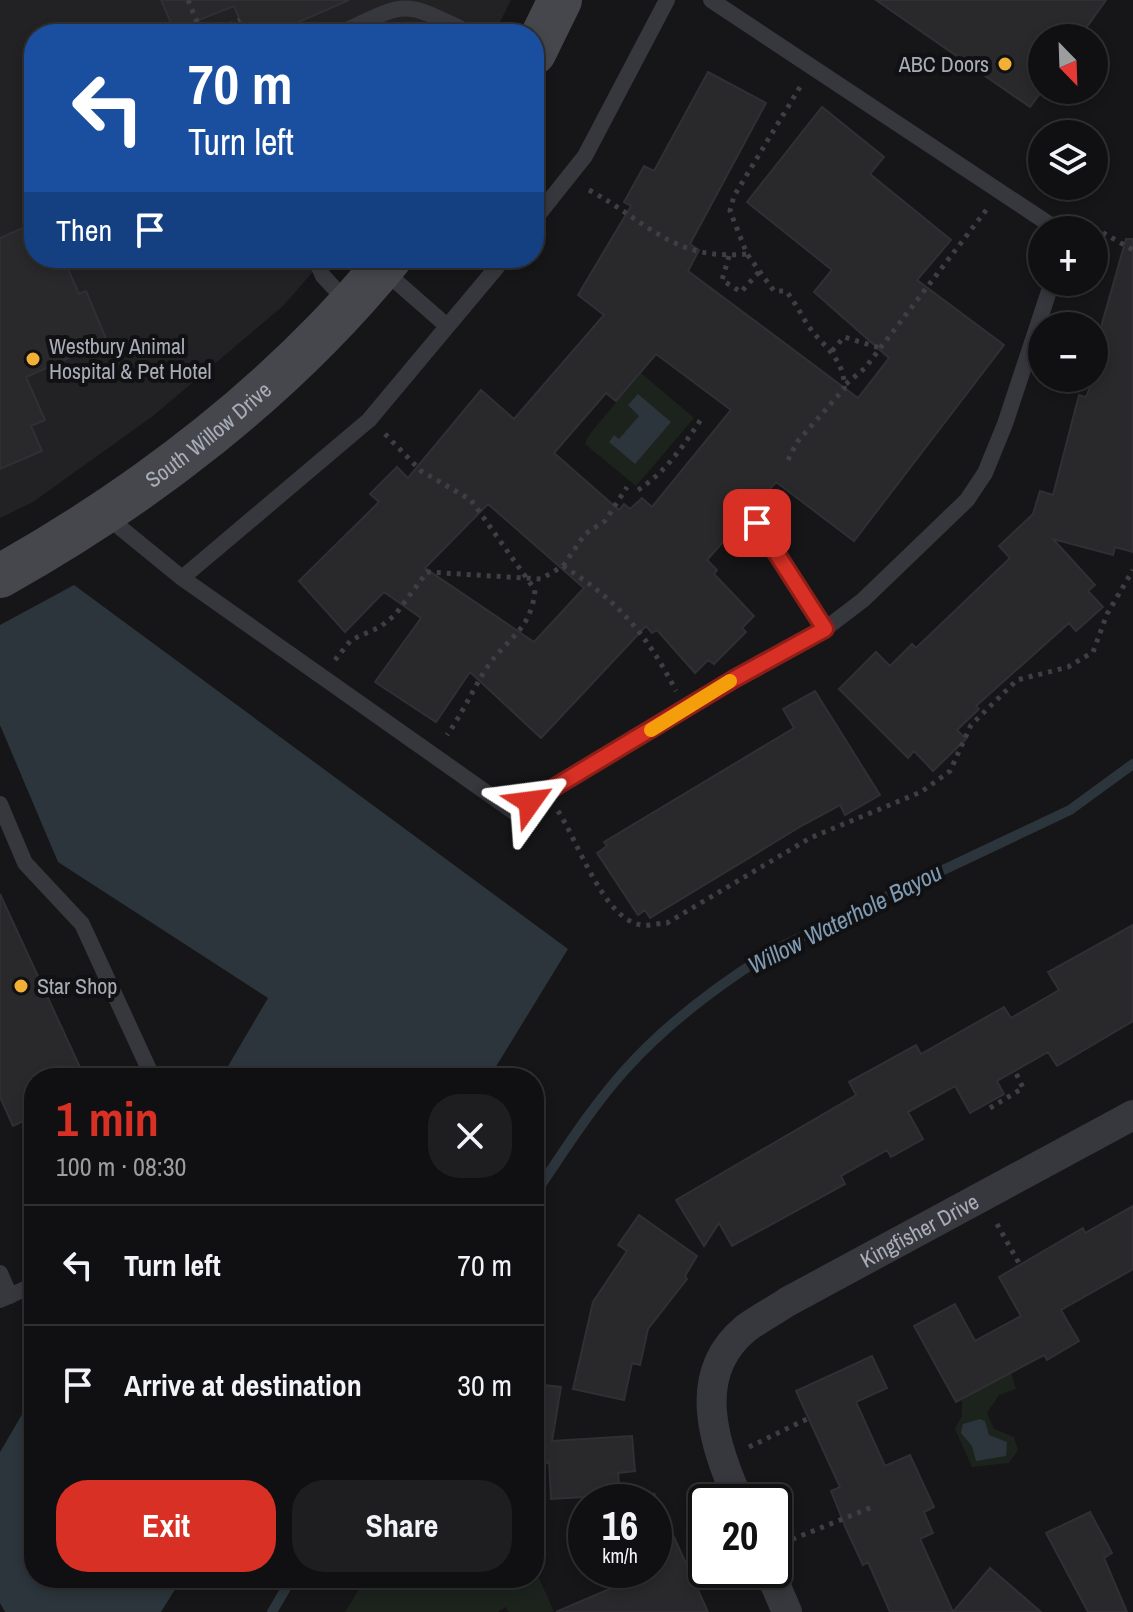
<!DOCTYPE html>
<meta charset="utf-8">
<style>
:root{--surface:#101012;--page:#1e1e20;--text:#f1f3f6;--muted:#9c9d9f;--line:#303032;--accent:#d93025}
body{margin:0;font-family:"Archivo Narrow",sans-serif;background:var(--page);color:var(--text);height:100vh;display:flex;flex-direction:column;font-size:30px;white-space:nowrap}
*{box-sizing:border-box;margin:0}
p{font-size:26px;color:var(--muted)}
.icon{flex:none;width:44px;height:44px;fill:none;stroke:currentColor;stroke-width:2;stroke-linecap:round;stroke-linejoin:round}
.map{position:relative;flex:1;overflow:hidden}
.panel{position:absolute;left:24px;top:1068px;width:520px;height:520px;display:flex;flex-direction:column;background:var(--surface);border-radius:32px;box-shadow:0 4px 12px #0003,0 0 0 2px var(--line)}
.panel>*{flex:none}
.banner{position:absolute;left:24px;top:24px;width:520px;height:244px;border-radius:32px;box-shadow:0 4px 12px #0003,0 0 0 2px var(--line);background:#1a4fa0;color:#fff;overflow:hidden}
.needle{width:52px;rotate:157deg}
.tools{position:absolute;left:1028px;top:24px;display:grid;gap:16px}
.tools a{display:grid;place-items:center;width:80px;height:80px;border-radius:50%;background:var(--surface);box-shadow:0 4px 12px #0003,0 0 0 2px var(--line);font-size:40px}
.speed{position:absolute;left:568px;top:1484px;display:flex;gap:16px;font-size:40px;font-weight:700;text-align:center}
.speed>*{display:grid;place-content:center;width:104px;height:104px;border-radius:50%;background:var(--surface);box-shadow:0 4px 12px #0003,0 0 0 2px var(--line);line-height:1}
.speed small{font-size:20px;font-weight:400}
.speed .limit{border:4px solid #111;border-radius:12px;background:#fff;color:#111}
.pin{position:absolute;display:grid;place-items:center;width:68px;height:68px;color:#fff;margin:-34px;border-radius:16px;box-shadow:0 4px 12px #0006}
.me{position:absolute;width:88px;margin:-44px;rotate:59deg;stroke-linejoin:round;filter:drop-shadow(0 0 6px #0008)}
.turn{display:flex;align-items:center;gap:28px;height:168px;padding:0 32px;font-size:36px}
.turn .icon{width:104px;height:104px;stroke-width:2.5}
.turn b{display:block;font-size:56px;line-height:68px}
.then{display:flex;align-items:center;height:76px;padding:0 32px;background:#0003;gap:16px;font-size:30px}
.round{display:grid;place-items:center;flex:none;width:84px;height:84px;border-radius:32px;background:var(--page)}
.head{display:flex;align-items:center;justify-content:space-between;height:136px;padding:0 32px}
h1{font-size:48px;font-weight:700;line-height:60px;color:var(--accent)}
.cta{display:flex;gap:16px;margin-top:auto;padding:16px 32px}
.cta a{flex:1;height:92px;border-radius:32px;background:var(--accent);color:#fff;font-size:32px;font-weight:700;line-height:92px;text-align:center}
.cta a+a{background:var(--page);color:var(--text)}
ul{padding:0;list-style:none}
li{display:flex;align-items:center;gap:24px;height:120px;padding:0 32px;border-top:2px solid var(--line)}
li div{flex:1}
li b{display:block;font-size:30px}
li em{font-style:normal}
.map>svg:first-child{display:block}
.built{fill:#222225}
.green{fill:#1c231d}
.water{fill:#2c353c}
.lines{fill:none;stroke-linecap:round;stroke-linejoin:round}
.stream{stroke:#2c353c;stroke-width:10}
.building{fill:#29292c;stroke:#303034;stroke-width:2;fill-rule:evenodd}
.path{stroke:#3d3f44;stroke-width:5;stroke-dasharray:4 6;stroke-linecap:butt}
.lane{stroke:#37383d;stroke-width:16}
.street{stroke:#37383d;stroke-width:30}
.secondary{stroke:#45474d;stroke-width:44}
.route-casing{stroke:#8d1f18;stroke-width:20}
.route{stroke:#d93025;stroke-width:14}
.slow{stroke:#f59e0b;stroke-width:14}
.poi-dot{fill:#f2b134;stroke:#111113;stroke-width:3}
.labels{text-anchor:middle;stroke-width:8;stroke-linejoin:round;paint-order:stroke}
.poi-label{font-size:22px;fill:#a8adb8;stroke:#111113;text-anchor:start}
.street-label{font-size:22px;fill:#a8adb8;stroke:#111113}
.water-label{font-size:24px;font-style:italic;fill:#7f9bb3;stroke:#111113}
</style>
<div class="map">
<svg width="1133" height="1612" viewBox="0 0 1133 1612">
<rect width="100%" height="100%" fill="#161618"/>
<path class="built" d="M0 0H511L494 34H34V258H325L283 306 153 416 33 502 0 518Z"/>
<path class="green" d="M641 373 694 418 636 486 585 444 589 435Z
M1011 1372 1016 1389 999 1395 987 1413 994 1429 1014 1437 1018 1450 1009 1463 972 1467 955 1429 962 1416V1399Z
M534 1566 554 1612H509L505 1607 498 1612H345L366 1578H534Z"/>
<path class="water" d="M638 394 671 422 635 464 609 442 614 435 619 439 639 416 628 405Z
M74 585 568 949 489 1078H221L268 998 58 862 0 725V625Z
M34 1394V1578H182L161 1612H5L0 1603V1452Z
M980 1419 985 1421 989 1435 1007 1442 1006 1456 976 1461 972 1446 961 1433 963 1424Z"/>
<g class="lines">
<path class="stream" d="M534 1195C563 1153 590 1109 625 1070 667 1023 721 983 774 950L1070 810 1133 764
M272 1612 292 1578"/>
</g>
<path class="building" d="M161 0H349L271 34H246L234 6 174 30Z
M876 0H1106L1079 38H1042V91L1030 107Z
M708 72 766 103 690 244 699 250 688 271 858 398 889 358 814 292 832 270 747 202 822 107 884 157 870 174 951 240 917 280 1004 345 854 541 776 482 707 560 717 570 714 574 754 616 742 628 746 632 714 664 708 660 695 673 657 630 652 633 646 626 541 738 470 672 436 722 375 682 421 618 384 592 345 632 299 581 379 502 370 494 397 467 408 478 481 390 514 419 604 315 578 295 631 206 624 202 644 166 654 171ZM656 354 731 410 652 507 642 498 630 509 624 504 619 510 554 453 606 393 616 401ZM488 504 584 588 534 642 425 568Z
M34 223V258H63L79 294 86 291 107 341 26 377 45 420 31 426 42 451 0 469V238Z
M1126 239H1133V552L1115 547 1113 555 1053 539 1095 585 1088 591 1103 607 1076 631 1069 623 976 706 979 709 957 730 966 739 933 771 914 751 908 758 839 689 876 652 890 666 912 644 916 648 1010 558 999 546 1033 514 1040 491 1053 495 1079 395 1086 397 1094 378V352Z
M815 691 880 795 845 815 840 805 803 825 650 918 645 910 638 915 597 853 607 846 604 842 794 728 783 709Z
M0 894 85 1078H34V1116L13 1126 0 1097Z
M1133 925V1021L1057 1066 1048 1052 997 1081 1004 1094 970 1113 955 1086 908 1112 923 1139 891 1157 887 1150 841 1176 845 1184 732 1246 719 1223 704 1246 676 1200 856 1095 849 1082 916 1045 921 1054 1004 1007 1011 1018 1059 990 1048 972Z
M1133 1206V1269L1061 1310 1079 1341 1047 1360 1044 1355 956 1402 914 1326 955 1304 975 1341 1021 1316 999 1277 1083 1228 1085 1233Z
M639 1215 697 1256 685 1276 687 1279 648 1329 640 1365 632 1363 624 1400 573 1389 593 1302 627 1251 618 1245Z
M872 1356 887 1388 856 1402 885 1466 910 1455 934 1507 924 1512 933 1533 920 1539 953 1612 990 1568 1041 1612H890L868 1562 863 1565 847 1531 831 1491 840 1487 796 1391Z
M534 1384 561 1387 552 1441 632 1436 635 1471 618 1473 620 1495 551 1499 549 1460 548 1463 534 1462Z
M654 1493 708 1612H556L654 1570Z
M1090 1512 1112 1553 1104 1558 1127 1612H1088L1046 1533Z"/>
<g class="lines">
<path class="path" d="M188 0 202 34
M211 34 240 20
M589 190C648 222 673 261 747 254
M1094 232 1098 230 1133 250
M729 256 722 280 741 292 759 272
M832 351 844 337 880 348
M846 384 865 368 987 209
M385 434 421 471 471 500 535 590C531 632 506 638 486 669 472 691 462 714 447 735
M788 460 797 442 844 389C846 359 822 346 807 324 800 312 794 301 786 291H774L747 254 730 211 734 196 800 87
M638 490C666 472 685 444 703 416
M563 566C617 600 647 634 676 691
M335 660 351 640 380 627 395 615 427 572 541 579 563 566 585 534 605 521 627 487
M558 811C577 839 604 921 642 925 650 926 659 923 667 923L810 838 921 792 950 771 971 725 1017 680 1068 667 1093 652 1107 614 1133 570
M990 1108 1023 1088 1015 1071
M997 1224 1020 1265
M749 1447 809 1418
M783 1543 875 1506"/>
<path class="lane" d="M711 0 1058 230
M339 34C410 0 401 0 472 34
M534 220 585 156 667 0
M315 258 323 276 349 304
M382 269 447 326
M106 516 182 578 514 812 734 679 825 629 863 600 967 500 985 473 1005 424 1052 282
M757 523 825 629
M182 578 369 420 497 267 486 258
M0 804 25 863 82 924 153 1078
M0 1273 10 1296
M0 1300 34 1285"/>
<g class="street">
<path id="s1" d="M739 1502C715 1446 689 1376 745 1329 758 1319 774 1311 787 1302L1133 1115"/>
<path d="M769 1570 787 1612"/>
</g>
<g class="secondary">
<path d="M534 53 560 0"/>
<path id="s2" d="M0 576C145 495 284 388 390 258"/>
</g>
</g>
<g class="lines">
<defs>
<path id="route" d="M530 802 734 679 825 629 757 523"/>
</defs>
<use href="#route" class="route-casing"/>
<use href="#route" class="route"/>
<path class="slow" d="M651 730 730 681"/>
</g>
<g class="poi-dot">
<circle cx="1005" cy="64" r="8"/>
<circle cx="33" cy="359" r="8"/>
<circle cx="21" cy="986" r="8"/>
</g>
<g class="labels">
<g class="poi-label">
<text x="989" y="72" text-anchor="end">ABC Doors</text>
<text x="49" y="354">Westbury Animal<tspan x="49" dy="25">Hospital &amp; Pet Hotel</tspan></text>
<text x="37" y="994">Star Shop</text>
</g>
<g class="street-label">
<text dy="8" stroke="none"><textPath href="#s2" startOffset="252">South Willow Drive</textPath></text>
<text dy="8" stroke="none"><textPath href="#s1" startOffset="388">Kingfisher Drive</textPath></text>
</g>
<g class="water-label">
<text transform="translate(845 919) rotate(-27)" y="8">Willow Waterhole Bayou</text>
</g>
</g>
</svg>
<div class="tools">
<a><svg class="needle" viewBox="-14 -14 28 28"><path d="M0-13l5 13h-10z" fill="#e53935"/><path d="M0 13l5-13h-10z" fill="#9c9d9f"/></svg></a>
<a><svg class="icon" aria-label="layers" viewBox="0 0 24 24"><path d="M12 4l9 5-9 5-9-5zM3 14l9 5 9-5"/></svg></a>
<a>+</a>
<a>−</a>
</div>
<div class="speed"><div>16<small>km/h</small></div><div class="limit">20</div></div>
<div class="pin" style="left:757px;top:523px;background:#d93025"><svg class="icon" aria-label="arrive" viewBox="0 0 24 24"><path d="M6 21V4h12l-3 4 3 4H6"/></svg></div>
<svg class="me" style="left:530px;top:802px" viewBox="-20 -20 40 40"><path d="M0-17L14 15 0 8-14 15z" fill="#d93025" stroke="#fff" stroke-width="4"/></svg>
<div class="banner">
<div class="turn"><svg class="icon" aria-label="left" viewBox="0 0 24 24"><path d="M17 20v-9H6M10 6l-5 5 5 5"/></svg><div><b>70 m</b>Turn left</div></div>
<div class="then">Then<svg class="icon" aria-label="arrive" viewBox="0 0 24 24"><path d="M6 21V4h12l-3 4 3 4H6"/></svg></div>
</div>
<section class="panel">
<div class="head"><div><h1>1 min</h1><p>100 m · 08:30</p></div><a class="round"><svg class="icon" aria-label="close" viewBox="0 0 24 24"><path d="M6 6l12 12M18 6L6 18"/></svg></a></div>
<ul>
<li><svg class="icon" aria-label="left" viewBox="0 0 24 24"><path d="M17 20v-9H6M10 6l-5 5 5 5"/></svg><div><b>Turn left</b></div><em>70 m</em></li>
<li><svg class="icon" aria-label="arrive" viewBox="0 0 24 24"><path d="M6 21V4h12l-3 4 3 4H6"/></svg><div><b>Arrive at destination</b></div><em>30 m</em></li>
</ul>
<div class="cta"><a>Exit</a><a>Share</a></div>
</section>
</div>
